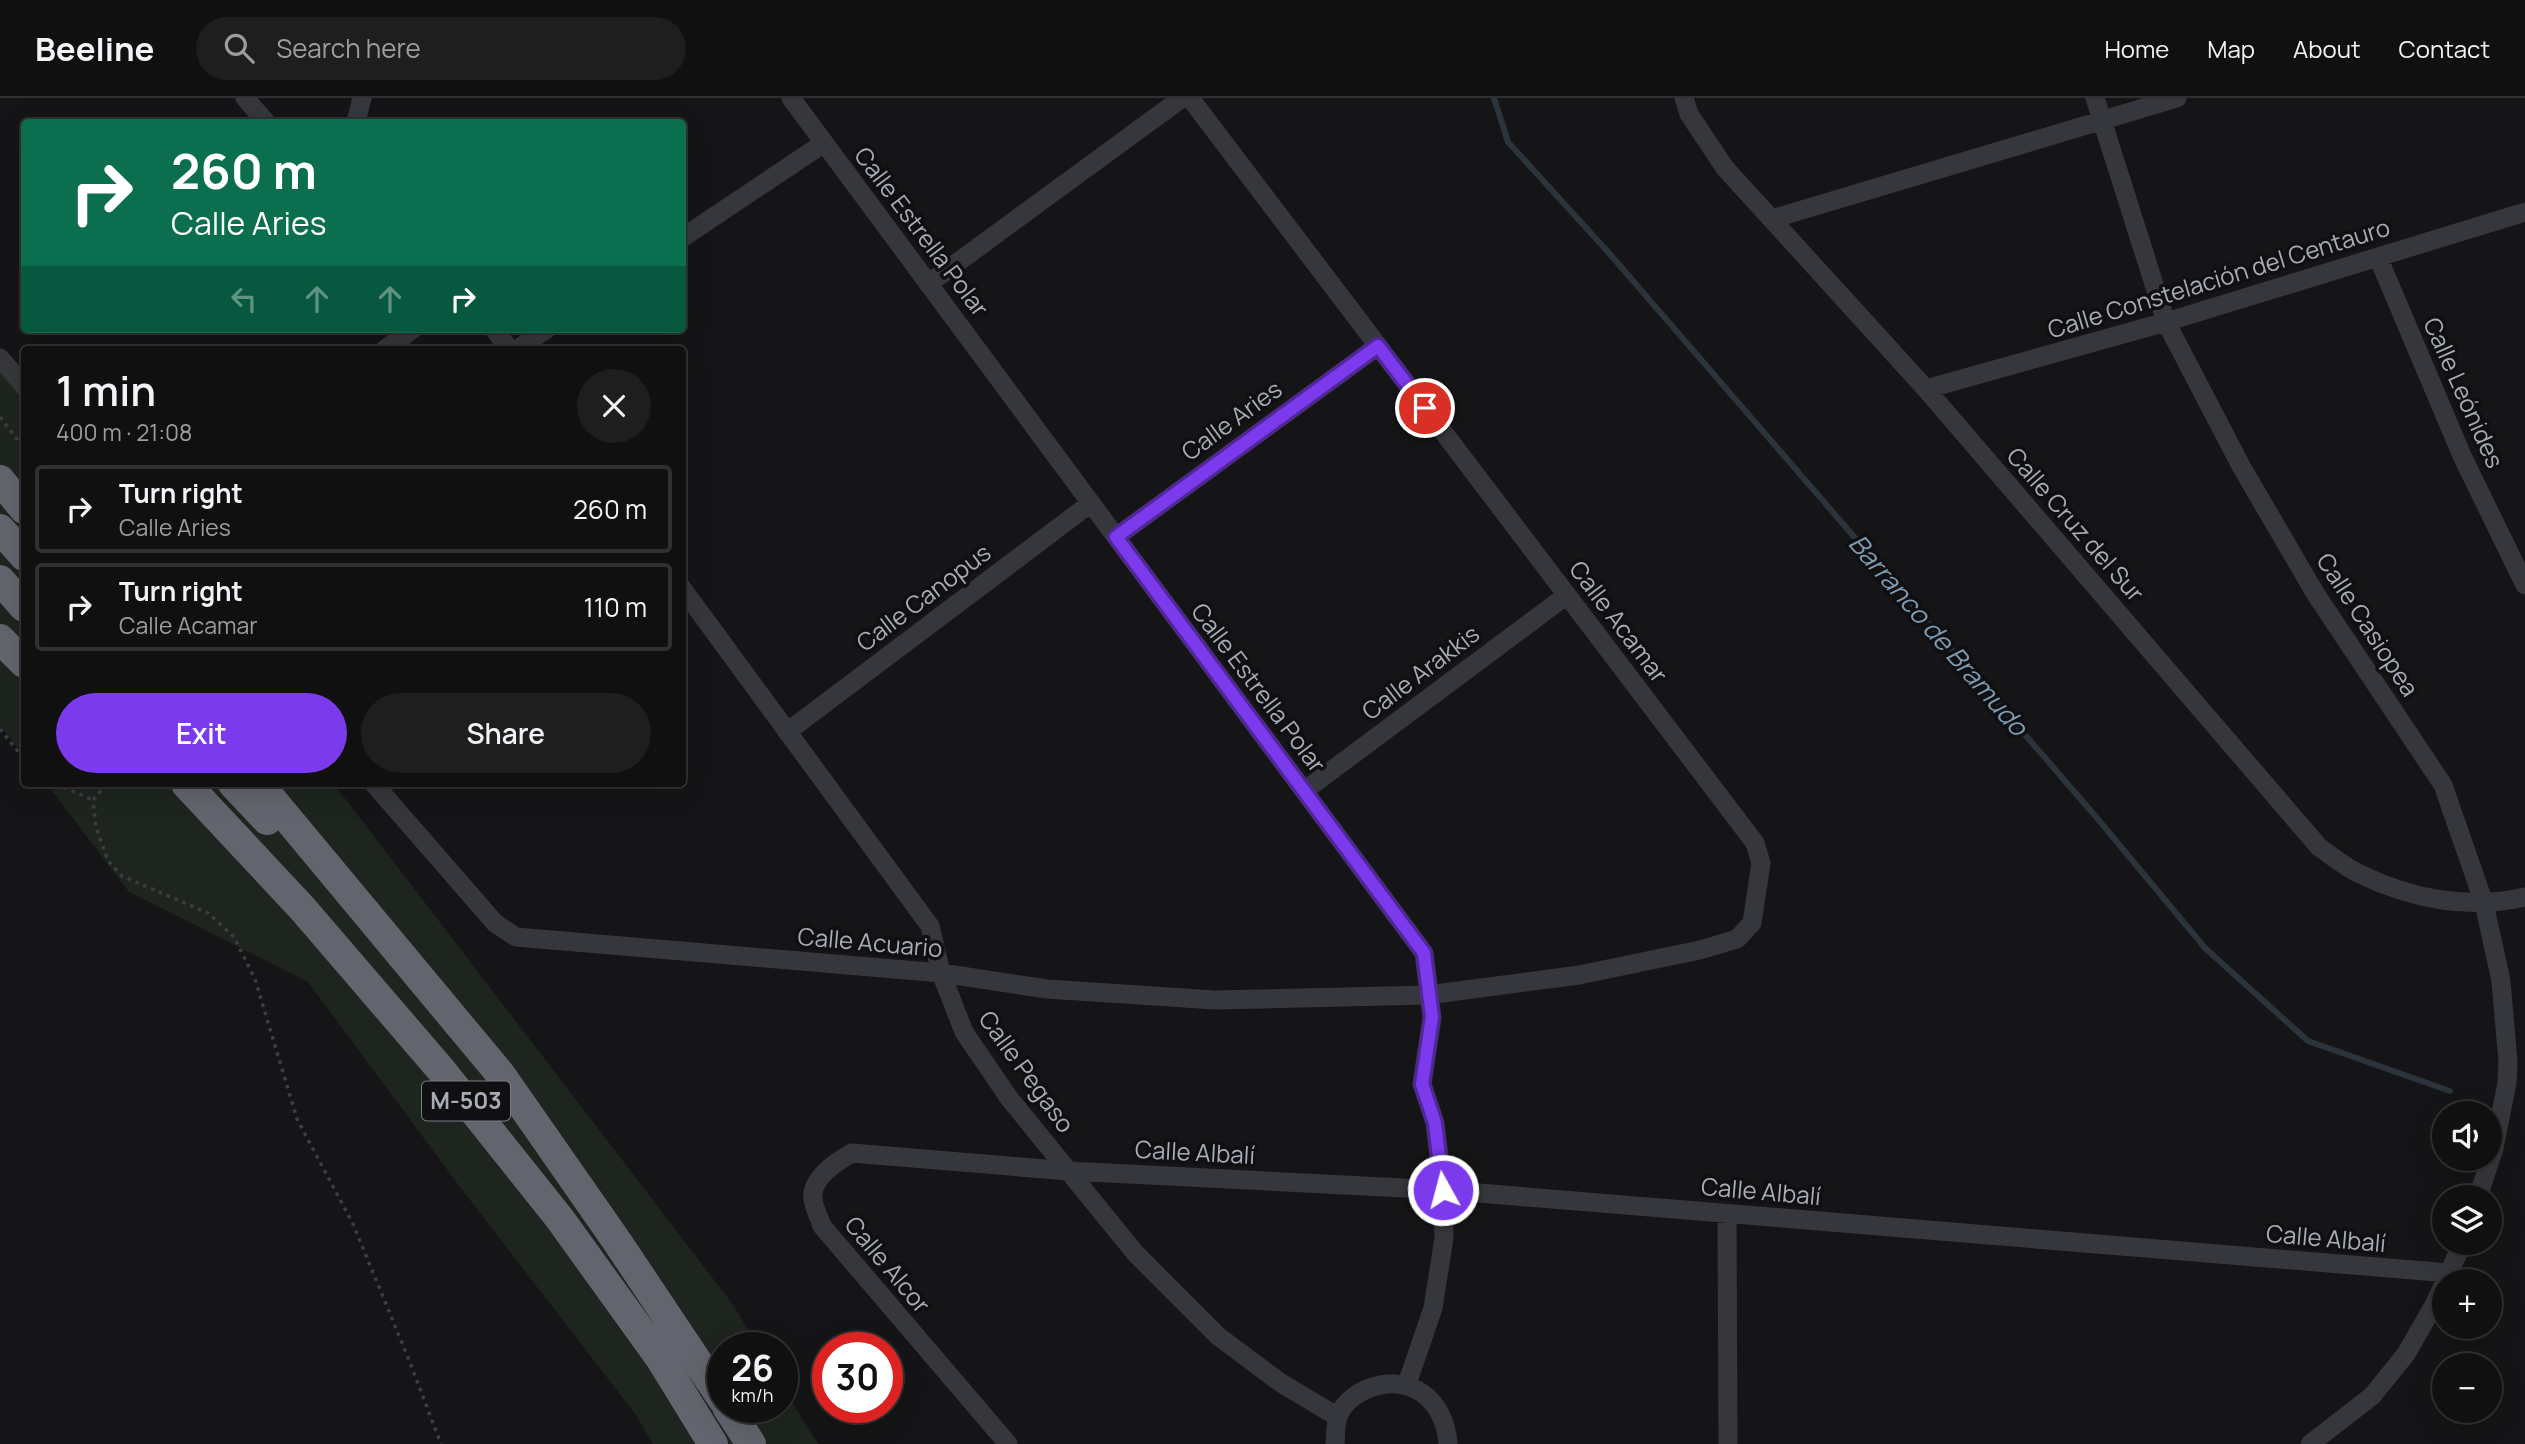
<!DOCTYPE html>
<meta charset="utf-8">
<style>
:root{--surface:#101011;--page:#1e1e1f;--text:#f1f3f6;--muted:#9c9d9f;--line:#303031;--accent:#7c3aed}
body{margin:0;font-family:Manrope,sans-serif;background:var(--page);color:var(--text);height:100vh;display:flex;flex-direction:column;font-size:26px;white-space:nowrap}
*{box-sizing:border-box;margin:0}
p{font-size:23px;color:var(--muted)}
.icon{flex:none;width:38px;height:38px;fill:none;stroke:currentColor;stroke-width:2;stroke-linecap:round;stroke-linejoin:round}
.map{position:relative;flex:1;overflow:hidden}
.panel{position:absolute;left:21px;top:248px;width:665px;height:441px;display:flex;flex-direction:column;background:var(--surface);border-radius:7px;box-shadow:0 7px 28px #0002,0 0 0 2px var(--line)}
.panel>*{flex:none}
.hud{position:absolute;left:21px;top:21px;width:665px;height:214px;border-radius:7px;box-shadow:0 7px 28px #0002,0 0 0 2px var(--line);background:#0b6e4f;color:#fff;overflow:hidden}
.tools{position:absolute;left:2432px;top:1003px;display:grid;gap:14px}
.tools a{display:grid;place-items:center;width:70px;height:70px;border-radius:50%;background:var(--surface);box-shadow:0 7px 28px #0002,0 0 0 2px var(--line);font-size:35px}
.speed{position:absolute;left:707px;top:1234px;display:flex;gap:14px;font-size:35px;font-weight:700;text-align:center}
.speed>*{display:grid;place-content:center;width:91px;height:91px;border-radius:50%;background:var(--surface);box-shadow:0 7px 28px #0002,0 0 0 2px var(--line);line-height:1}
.speed small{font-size:18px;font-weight:400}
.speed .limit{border:10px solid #d22;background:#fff;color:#111}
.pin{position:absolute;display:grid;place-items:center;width:60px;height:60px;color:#fff;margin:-30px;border:4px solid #fff;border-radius:50%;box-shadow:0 2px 7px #0007}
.me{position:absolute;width:77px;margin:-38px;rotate:353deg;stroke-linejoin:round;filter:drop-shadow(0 0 5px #0008)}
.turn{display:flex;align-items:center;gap:24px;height:147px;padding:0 35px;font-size:32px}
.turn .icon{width:91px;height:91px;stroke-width:2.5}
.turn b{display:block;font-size:49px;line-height:60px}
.lanes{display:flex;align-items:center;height:66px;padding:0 35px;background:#0003;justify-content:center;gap:35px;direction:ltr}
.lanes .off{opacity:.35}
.round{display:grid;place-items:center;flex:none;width:74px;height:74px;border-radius:37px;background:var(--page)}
.head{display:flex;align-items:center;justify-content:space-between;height:119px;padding:0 35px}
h1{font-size:42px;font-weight:600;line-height:52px}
.cta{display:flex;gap:14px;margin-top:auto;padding:14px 35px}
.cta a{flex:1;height:80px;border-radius:42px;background:var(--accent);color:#fff;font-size:28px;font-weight:600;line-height:80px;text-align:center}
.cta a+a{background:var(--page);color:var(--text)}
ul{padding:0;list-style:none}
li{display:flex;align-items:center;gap:21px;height:88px;margin:0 14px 10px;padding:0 21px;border:4px solid var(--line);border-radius:7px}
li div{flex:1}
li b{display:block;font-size:26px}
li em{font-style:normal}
header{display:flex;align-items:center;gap:42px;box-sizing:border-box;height:98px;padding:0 35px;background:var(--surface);border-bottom:2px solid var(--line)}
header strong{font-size:33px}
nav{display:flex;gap:38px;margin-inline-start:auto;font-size:24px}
.search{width:490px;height:63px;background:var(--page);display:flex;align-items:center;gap:18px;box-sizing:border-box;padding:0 24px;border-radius:38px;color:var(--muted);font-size:26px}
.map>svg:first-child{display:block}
.green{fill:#1d251e}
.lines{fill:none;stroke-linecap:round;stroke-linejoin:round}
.stream{stroke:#2b343b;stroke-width:6}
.path{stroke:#3c3e43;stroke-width:3.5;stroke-dasharray:3.5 5;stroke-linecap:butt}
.minor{stroke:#36373c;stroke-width:19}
.highway{stroke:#62656d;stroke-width:30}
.route-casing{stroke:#51269a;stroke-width:18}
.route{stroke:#7c3aed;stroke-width:12}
.labels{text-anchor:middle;stroke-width:7;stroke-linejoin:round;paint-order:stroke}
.shield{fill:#101012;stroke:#7a7d86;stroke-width:2}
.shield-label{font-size:23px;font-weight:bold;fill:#a7acb7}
.street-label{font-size:24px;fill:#a7acb7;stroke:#101012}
.water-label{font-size:26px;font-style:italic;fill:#7e9bb2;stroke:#101012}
</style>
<header>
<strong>Beeline</strong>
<div class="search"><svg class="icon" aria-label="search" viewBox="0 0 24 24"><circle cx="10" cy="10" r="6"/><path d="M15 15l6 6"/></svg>Search here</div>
<nav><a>Home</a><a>Map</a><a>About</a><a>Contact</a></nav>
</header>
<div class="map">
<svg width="2525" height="1346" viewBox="0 0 2525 1346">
<rect width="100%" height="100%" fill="#151517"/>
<path class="green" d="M0 270 24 300V658L0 628Z
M47 686H334L731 1204 759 1249 723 1250V1309H782V1288L818 1346H653L636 1317 460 1089 308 884 129 794Z"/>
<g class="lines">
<path class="stream" d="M1494 0 1508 44 1609 155 2097 720 2205 850 2308 943 2450 993"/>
<path class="path" d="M0 319 24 350
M0 631 24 661
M56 686 93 702
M106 686 93 702 96 729 108 763 122 778 208 815 234 839 255 881 297 1021 353 1126 409 1262 441 1346"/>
<path class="minor" d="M245 0 266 24
M791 0 1424 855 1432 920 1422 986 1435 1025 1443 1092 1444 1140 1433 1210 1407 1286
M1684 0 1689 16 1725 70 1926 291 2319 749C2332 758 2345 769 2360 776 2411 801 2469 812 2525 799
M2095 0 2166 224 2241 368 2315 495 2443 687 2484 805 2501 883 2508 964 2507 985 2494 1050 2478 1099
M356 24 362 0
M1772 121 2177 0
M682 140 824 45
M2378 159 2463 360 2525 487
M928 186 1182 0
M494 231 510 252
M384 252 413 231
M516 252 547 231
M0 260 24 288
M1926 291 2166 224 2525 114
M1116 439 1378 248
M682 490 930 828 941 875 964 934 1009 1000 1136 1156 1218 1238 1281 1285 1338 1319
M787 634 1091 405
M374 686 495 825 516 839 941 875 1047 891 1215 902 1428 897 1579 877 1700 852 1737 841 1752 825 1761 765 1755 745 1190 0
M1304 693 1567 497
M1727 1116 1728 1346
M2445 1183 2463 1144
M1008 1346 822 1128C819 1119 814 1110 813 1101 810 1081 837 1063 852 1055L1069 1073 1443 1092 2449 1175
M1335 1346C1336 1338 1335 1326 1338 1319 1342 1307 1354 1297 1365 1292 1408 1273 1445 1300 1448 1346
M2310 1346 2372 1298 2406 1256 2434 1207 2445 1184"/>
<path class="highway" d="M0 382 24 411
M0 431 24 458
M0 482 24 509
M0 541 24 565
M186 686 302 810 442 973 560 1121 660 1260 713 1346
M233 686 267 722
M259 686 501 977 616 1142 723 1302
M727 1309 751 1346"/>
</g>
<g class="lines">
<defs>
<path id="route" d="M1425 310 1378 248 1116 439 1424 855 1432 919 1422 986 1435 1025 1443 1092"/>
</defs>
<use href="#route" class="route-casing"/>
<use href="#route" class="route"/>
</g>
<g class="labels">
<rect class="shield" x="422" y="983.5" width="88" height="39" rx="5"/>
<g class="shield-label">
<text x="466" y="1011">M-503</text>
</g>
<g class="street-label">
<text transform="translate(921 134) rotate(53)" y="8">Calle Estrella Polar</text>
<text transform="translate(2219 181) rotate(-17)" y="8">Calle Constelación del Centauro</text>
<text transform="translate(2463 295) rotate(66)" y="8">Calle Leónides</text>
<text transform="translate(1232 323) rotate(-36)" y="8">Calle Aries</text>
<text transform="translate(2075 427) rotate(49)" y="8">Calle Cruz del Sur</text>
<text transform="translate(924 500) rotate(-37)" y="8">Calle Canopus</text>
<text transform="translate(1618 524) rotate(53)" y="8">Calle Acamar</text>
<text transform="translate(2367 527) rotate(57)" y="8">Calle Casiopea</text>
<text transform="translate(1421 575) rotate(-37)" y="8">Calle Arakkis</text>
<text transform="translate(1258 590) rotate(53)" y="8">Calle Estrella Polar</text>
<text transform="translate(870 845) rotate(5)" y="8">Calle Acuario</text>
<text transform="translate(1026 974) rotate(54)" y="8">Calle Pegaso</text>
<text transform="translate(1195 1055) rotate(3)" y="8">Calle Albalí</text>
<text transform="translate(1761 1094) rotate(5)" y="8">Calle Albalí</text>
<text transform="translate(2326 1141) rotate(5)" y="8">Calle Albalí</text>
<text transform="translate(887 1167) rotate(50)" y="8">Calle Alcor</text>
</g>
<g class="water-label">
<text transform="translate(1938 537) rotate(49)" y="9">Barranco de Bramudo</text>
</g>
</g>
</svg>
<div class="tools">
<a><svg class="icon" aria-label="sound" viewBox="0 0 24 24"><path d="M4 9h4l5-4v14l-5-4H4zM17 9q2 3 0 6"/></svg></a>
<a><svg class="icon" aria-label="layers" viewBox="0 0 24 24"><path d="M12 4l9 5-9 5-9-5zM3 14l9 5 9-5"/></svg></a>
<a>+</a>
<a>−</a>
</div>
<div class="speed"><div>26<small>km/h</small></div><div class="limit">30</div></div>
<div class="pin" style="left:1425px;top:310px;background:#d93025"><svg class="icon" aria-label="arrive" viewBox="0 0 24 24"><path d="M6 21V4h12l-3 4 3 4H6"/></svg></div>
<svg class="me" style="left:1443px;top:1092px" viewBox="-20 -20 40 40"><circle r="17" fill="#7c3aed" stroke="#fff" stroke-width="3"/><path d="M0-11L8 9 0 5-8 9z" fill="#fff"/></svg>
<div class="hud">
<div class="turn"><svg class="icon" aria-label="right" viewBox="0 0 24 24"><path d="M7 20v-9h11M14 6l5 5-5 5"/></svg><div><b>260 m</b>Calle Aries</div></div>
<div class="lanes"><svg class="icon off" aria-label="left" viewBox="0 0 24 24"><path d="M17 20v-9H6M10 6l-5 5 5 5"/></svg><svg class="icon off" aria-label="ahead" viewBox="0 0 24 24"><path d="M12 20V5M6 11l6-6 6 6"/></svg><svg class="icon off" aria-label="ahead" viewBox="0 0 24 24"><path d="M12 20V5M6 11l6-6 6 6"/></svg><svg class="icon" aria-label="right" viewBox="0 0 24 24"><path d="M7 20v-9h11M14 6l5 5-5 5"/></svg></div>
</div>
<section class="panel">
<div class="head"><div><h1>1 min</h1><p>400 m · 21:08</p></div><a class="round"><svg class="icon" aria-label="close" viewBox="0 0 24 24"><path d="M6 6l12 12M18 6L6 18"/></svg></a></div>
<ul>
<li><svg class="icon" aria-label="right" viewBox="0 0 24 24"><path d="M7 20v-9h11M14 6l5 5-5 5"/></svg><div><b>Turn right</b><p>Calle Aries</p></div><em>260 m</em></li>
<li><svg class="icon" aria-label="right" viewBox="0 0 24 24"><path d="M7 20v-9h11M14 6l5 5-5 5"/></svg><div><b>Turn right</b><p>Calle Acamar</p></div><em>110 m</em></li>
</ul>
<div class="cta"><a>Exit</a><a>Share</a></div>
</section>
</div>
